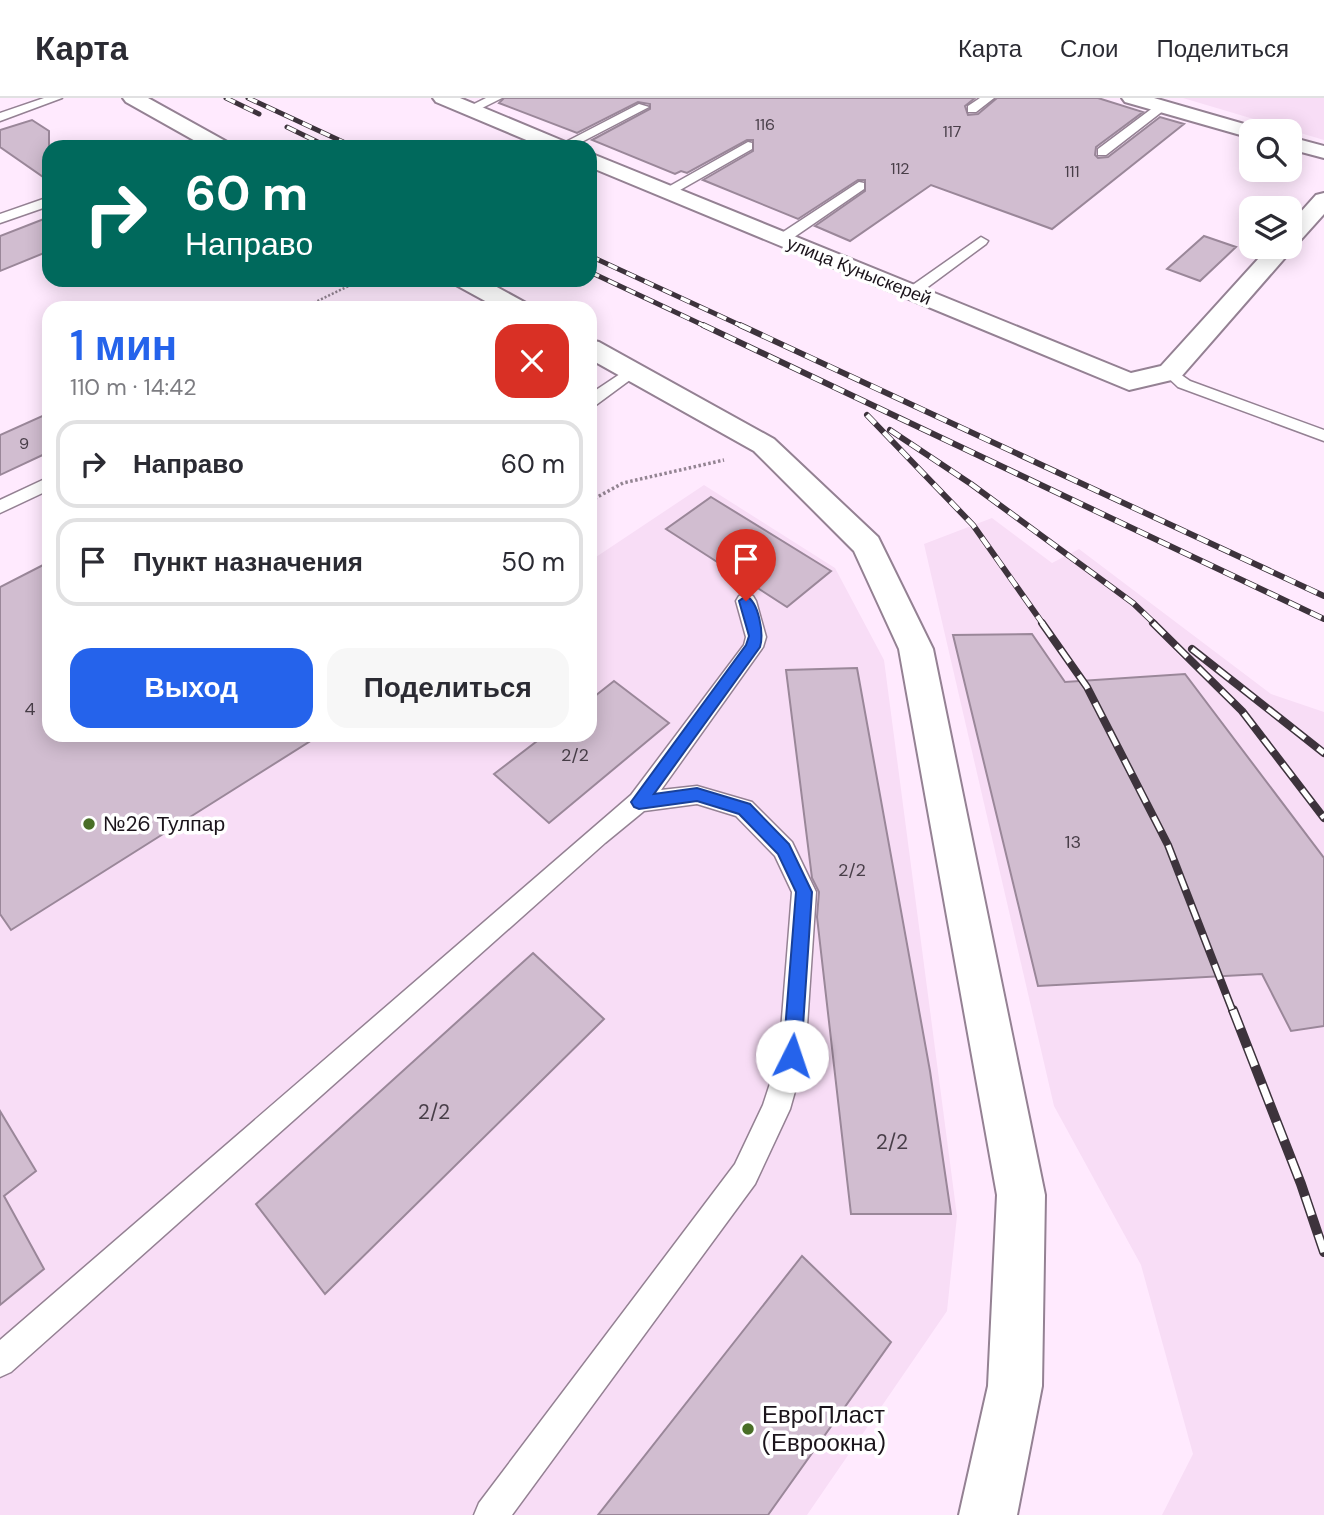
<!DOCTYPE html>
<html lang="ru">
<meta charset="utf-8">
<style>
:root{--surface:#fff;--page:#f7f7f7;--text:#2b2b33;--muted:#7c7c81;--line:#e1e1e2;--accent:#2563eb}
body{margin:0;font-family:"DM Sans",sans-serif;background:var(--page);color:var(--text);height:100vh;display:flex;flex-direction:column;font-size:26px;white-space:nowrap}
*{box-sizing:border-box;margin:0}
p{font-size:23px;color:var(--muted)}
.icon{flex:none;width:38px;height:38px;fill:none;stroke:currentColor;stroke-width:2;stroke-linecap:round;stroke-linejoin:round}
.map{position:relative;flex:1;overflow:hidden}
.details{position:absolute;left:42px;top:203px;width:555px;height:441px;display:flex;flex-direction:column;background:var(--surface);border-radius:21px;box-shadow:0 4px 18px #0003}
.details>*{flex:none}
.top-card{position:absolute;left:42px;top:42px;width:555px;height:147px;border-radius:21px;box-shadow:0 4px 18px #0003;background:#00695c;color:#fff;overflow:hidden}
.controls{position:absolute;left:1239px;top:21px;display:grid;gap:14px}
.controls a{display:grid;place-items:center;width:63px;height:63px;border-radius:14px;background:var(--surface);box-shadow:0 4px 18px #0003;font-size:35px}
.pin{position:absolute;display:grid;place-items:center;width:60px;height:60px;color:#fff;margin:-72px -30px;border-radius:50% 50% 50% 0;rotate:-45deg;box-shadow:0 0 7px #0007}
.pin .icon{rotate:45deg}
.me{position:absolute;width:77px;margin:-38px;rotate:4deg;stroke-linejoin:round;filter:drop-shadow(0 0 5px #0008)}
.turn{display:flex;align-items:center;gap:24px;height:147px;padding:0 28px;font-size:32px}
.turn .icon{width:91px;height:91px;stroke-width:2.5}
.turn b{display:block;font-size:49px;line-height:60px}
.round{display:grid;place-items:center;flex:none;width:74px;height:74px;border-radius:21px;background:var(--page)}
.headline{display:flex;align-items:center;justify-content:space-between;height:119px;padding:0 28px}
h1{font-size:42px;font-weight:600;line-height:52px;color:var(--accent)}
.button{display:flex;gap:14px;margin-top:auto;padding:14px 28px}
.button a{flex:1;height:80px;border-radius:21px;background:var(--accent);color:#fff;font-size:28px;font-weight:600;line-height:80px;text-align:center}
.button a+a{background:var(--page);color:var(--text)}
ul{padding:0;list-style:none}
li{display:flex;align-items:center;gap:21px;height:88px;margin:0 14px 10px;padding:0 14px;border:4px solid var(--line);border-radius:21px}
li div{flex:1}
li b{display:block;font-size:26px}
li em{font-style:normal}
header{display:flex;align-items:center;gap:42px;box-sizing:border-box;height:98px;padding:0 35px;background:var(--surface);border-bottom:2px solid var(--line)}
header strong{font-size:33px}
nav{display:flex;gap:38px;margin-inline-start:auto;font-size:24px}
.map>svg:first-child{display:block}
.built{fill:#f8ddf6}
.building{fill:#d1bdd0;stroke:#9a8799;stroke-width:2}
.lines{fill:none;stroke-linecap:round;stroke-linejoin:round}
.lane-casing{stroke:#948193;stroke-width:3}
.street-casing{stroke:#948193;stroke-width:4}
.path-far1{stroke:#938492;stroke-width:2.5;stroke-dasharray:2 2;stroke-linecap:butt}
.path{stroke:#938492;stroke-width:3.5;stroke-dasharray:2.5 2.5;stroke-linecap:butt}
.lane{fill:#fff;fill-rule:evenodd}
.street{fill:#fff;fill-rule:evenodd}
.rail-far3-casing{stroke:#3d333c;stroke-width:5}
.rail-far2-casing{stroke:#3d333c;stroke-width:6}
.rail-far1-casing{stroke:#3d333c;stroke-width:8}
.rail-casing{stroke:#3d333c;stroke-width:10}
.rail-far3{stroke:#fff;stroke-width:3.5;stroke-dasharray:10;stroke-linecap:butt}
.rail-far2{stroke:#fff;stroke-width:4.5;stroke-dasharray:12;stroke-linecap:butt}
.rail-far1{stroke:#fff;stroke-width:5;stroke-dasharray:16;stroke-linecap:butt}
.rail{stroke:#fff;stroke-width:7;stroke-dasharray:20;stroke-linecap:butt}
.route{fill:#2563eb;stroke:#184099;stroke-width:2}
.poi-dot{fill:#496e27;stroke:#fff;stroke-width:2.5}
.labels{text-anchor:middle;stroke-width:7;stroke-linejoin:round;paint-order:stroke}
.far-number-label{font-size:16px;fill:#483e48}
.far-street-label{font-size:18px;fill:#1b141b;stroke:#fff}
.number-label{font-size:18px;fill:#483e48}
.poi-label{font-size:21px;fill:#1b141b;stroke:#fff;text-anchor:start}
.near-number-label{font-size:21px;fill:#483e48}
.near-poi-label{font-size:24px;fill:#1b141b;stroke:#fff;text-anchor:start}
</style>
<header>
<strong>Карта</strong>
<nav><a>Карта</a><a>Слои</a><a>Поделиться</a></nav>
</header>
<div class="map">
<svg width="1324" height="1417" viewBox="0 0 1324 1417">
<rect width="100%" height="100%" fill="#ffeafe"/>
<path class="built" d="M1183 0H1324V42Z
M704 387 835 470 884 562 957 1118 947 1213 807 1417H0V816L320 637H590V463Z
M992 420 1052 465 1079 451 1271 596 1324 614V1417H1162L1193 1356 1141 1167 1054 1008 924 446Z"/>
<path class="building" d="M504 0H975L965 8 968 17 978 16 997 0H1098L1143 14 1096 49 1095 57 1098 60 1108 59 1160 19 1184 26 1052 131 931 87 850 143 815 128 865 93V82H858L798 121 703 82 753 53V42H747L687 75 681 73 675 76 592 42 650 11V6L638 4 577 35 499 5Z
M32 22 49 33V83L0 49V32Z
M49 119V153L0 173V138Z
M1204 138 1236 149 1200 183 1167 171Z
M49 315V354L0 377V337Z
M711 399 831 473 787 509 666 431Z
M49 464V637H320L11 832 0 816V489Z
M1032 536 1065 584 1185 576 1324 760V928L1291 933 1262 876 1038 888 953 537Z
M857 570 930 973 951 1116H851L817 819 819 794 812 780 786 572Z
M614 583 669 625 549 725 494 676 545 637H590V602Z
M533 855 604 921 325 1196 256 1106Z
M0 1013 36 1073 4 1098 44 1171 0 1207Z
M802 1158 891 1244 768 1417H598Z"/>
<g class="lines">
<defs>
<path id="lane" d="M44 0H62L0 23V15Z
M486 0H502L474 14 464 11Z
M980 0H994L976 14H968V8Z
M639 6 649 9 572 49H556Z
M1158 6 1168 9 1106 57H1098V51Z
M209 38 213 39V45L202 49H184Z
M748 44 752 45V51L673 96H663L661 93Z
M859 84 864 85V91L787 144H777V138Z
M49 99V108L0 125V116Z
M981 139 988 143 986 146 917 197H907L905 194 907 191Z
M632 268 640 273 638 276 596 307 590 308V296Z
M1170 269 1190 283 1324 332V343L1178 289 1162 274Z
M49 379V392L0 415V402Z
M746 496 753 498 756 503 766 539 763 549 661 692 697 688 752 704 792 744 816 794 805 958 790 1011 755 1086 512 1417H474L479 1405 735 1066 763 1007 779 958 792 794 775 758 736 718 697 706 644 713 605 745 11 1274 0 1279V1242L631 697 744 547 746 539 736 503 739 498Z"/>
<path id="street" d="M123 0H148L229 45 233 49H206L126 4Z
M433 0H460L568 45 572 49H543L436 4Z
M1122 0H1154L1258 30 1261 33H1251V40L1125 4Z
M1290 39 1324 48V60L1290 51Z
M590 55 1131 275 1161 268 1269 149H1290V126L1316 97 1324 95V116L1298 145 1292 147 1294 149 1290 154 1180 280 1129 292 590 69Z
M453 182H484L526 205 530 210H498L456 187Z
M590 242 599 244 774 341 878 439 933 551 1045 1097 1042 1288 1017 1417H959L988 1288 997 1097 899 551 854 453 754 353 590 261Z"/>
</defs>
<use href="#lane" class="lane-casing"/>
<use href="#street" class="street-casing"/>
<path class="path-far1" d="M303 210 361 182"/>
<path class="path" d="M590 403 623 385 724 362"/>
<use href="#lane" class="lane"/>
<use href="#street" class="street"/>
<defs>
<path id="rail-far3" d="M226 0 259 16
M248 0 354 49
M287 29 328 49
M590 158 744 229
M590 174 707 229"/>
<path id="rail-far2" d="M703 227 1324 521
M740 227 1324 498
M867 317 973 427 1043 526
M890 332 971 386 1133 505 1155 526"/>
<path id="rail-far1" d="M1042 525 1087 589 1168 747 1233 914
M1153 525 1242 613 1324 720
M1192 551 1324 655"/>
<path id="rail" d="M1233 912 1301 1086 1324 1154"/>
</defs>
<use href="#rail-far3" class="rail-far3-casing"/>
<use href="#rail-far2" class="rail-far2-casing"/>
<use href="#rail-far1" class="rail-far1-casing"/>
<use href="#rail" class="rail-casing"/>
<use href="#rail-far3" class="rail-far3"/>
<use href="#rail-far2" class="rail-far2"/>
<use href="#rail-far1" class="rail-far1"/>
<use href="#rail" class="rail"/>
</g>
<path class="route" d="M746 498C759 504 764 536 760 549L654 696 697 690 750 706 789 746 812 794 801 958 798 965 792 968 785 965 783 958 796 794 778 756 739 716 697 703 639 711 634 709 631 704 746 547 749 538 739 503Z"/>
<g class="poi-dot">
<circle cx="89" cy="726" r="7"/>
<circle cx="748" cy="1331" r="7"/>
</g>
<g class="labels">
<g class="far-number-label">
<text x="765" y="32">116</text>
<text x="952" y="39">117</text>
<text x="900" y="76">112</text>
<text x="1072" y="79">111</text>
<text x="24" y="351">9</text>
</g>
<g class="far-street-label">
<text transform="translate(859 173) rotate(22)" y="6">улица Куныскерей</text>
</g>
<g class="number-label">
<text x="30" y="617">4</text>
<text x="575" y="663">2/2</text>
<text x="1073" y="750">13</text>
<text x="852" y="778">2/2</text>
</g>
<g class="poi-label">
<text x="103" y="733">№26 Тулпар</text>
</g>
<g class="near-number-label">
<text x="434" y="1021">2/2</text>
<text x="892" y="1051">2/2</text>
</g>
<g class="near-poi-label">
<text x="762" y="1325">ЕвроПласт<tspan x="762" dy="28">(Евроокна)</tspan></text>
</g>
</g>
</svg>
<div class="controls">
<a><svg class="icon" aria-label="search" viewBox="0 0 24 24"><circle cx="10" cy="10" r="6"/><path d="M15 15l6 6"/></svg></a>
<a><svg class="icon" aria-label="layers" viewBox="0 0 24 24"><path d="M12 4l9 5-9 5-9-5zM3 14l9 5 9-5"/></svg></a>
</div>
<div class="pin" style="left:746px;top:503px;background:#d93025"><svg class="icon" aria-label="arrive" viewBox="0 0 24 24"><path d="M6 21V4h12l-3 4 3 4H6"/></svg></div>
<svg class="me" style="left:792px;top:958px" viewBox="-20 -20 40 40"><circle r="19" fill="#fff"/><path d="M0-13L10 11 0 6-10 11z" fill="#2563eb"/></svg>
<div class="top-card">
<div class="turn"><svg class="icon" aria-label="right" viewBox="0 0 24 24"><path d="M7 20v-9h11M14 6l5 5-5 5"/></svg><div><b>60 m</b>Направо</div></div>
</div>
<section class="details">
<div class="headline"><div><h1>1 мин</h1><p>110 m · 14:42</p></div><a class="round" style="background:#d93025;color:#fff"><svg class="icon" aria-label="close" viewBox="0 0 24 24"><path d="M6 6l12 12M18 6L6 18"/></svg></a></div>
<ul>
<li><svg class="icon" aria-label="right" viewBox="0 0 24 24"><path d="M7 20v-9h11M14 6l5 5-5 5"/></svg><div><b>Направо</b></div><em>60 m</em></li>
<li><svg class="icon" aria-label="arrive" viewBox="0 0 24 24"><path d="M6 21V4h12l-3 4 3 4H6"/></svg><div><b>Пункт назначения</b></div><em>50 m</em></li>
</ul>
<div class="button"><a>Выход</a><a>Поделиться</a></div>
</section>
</div>
